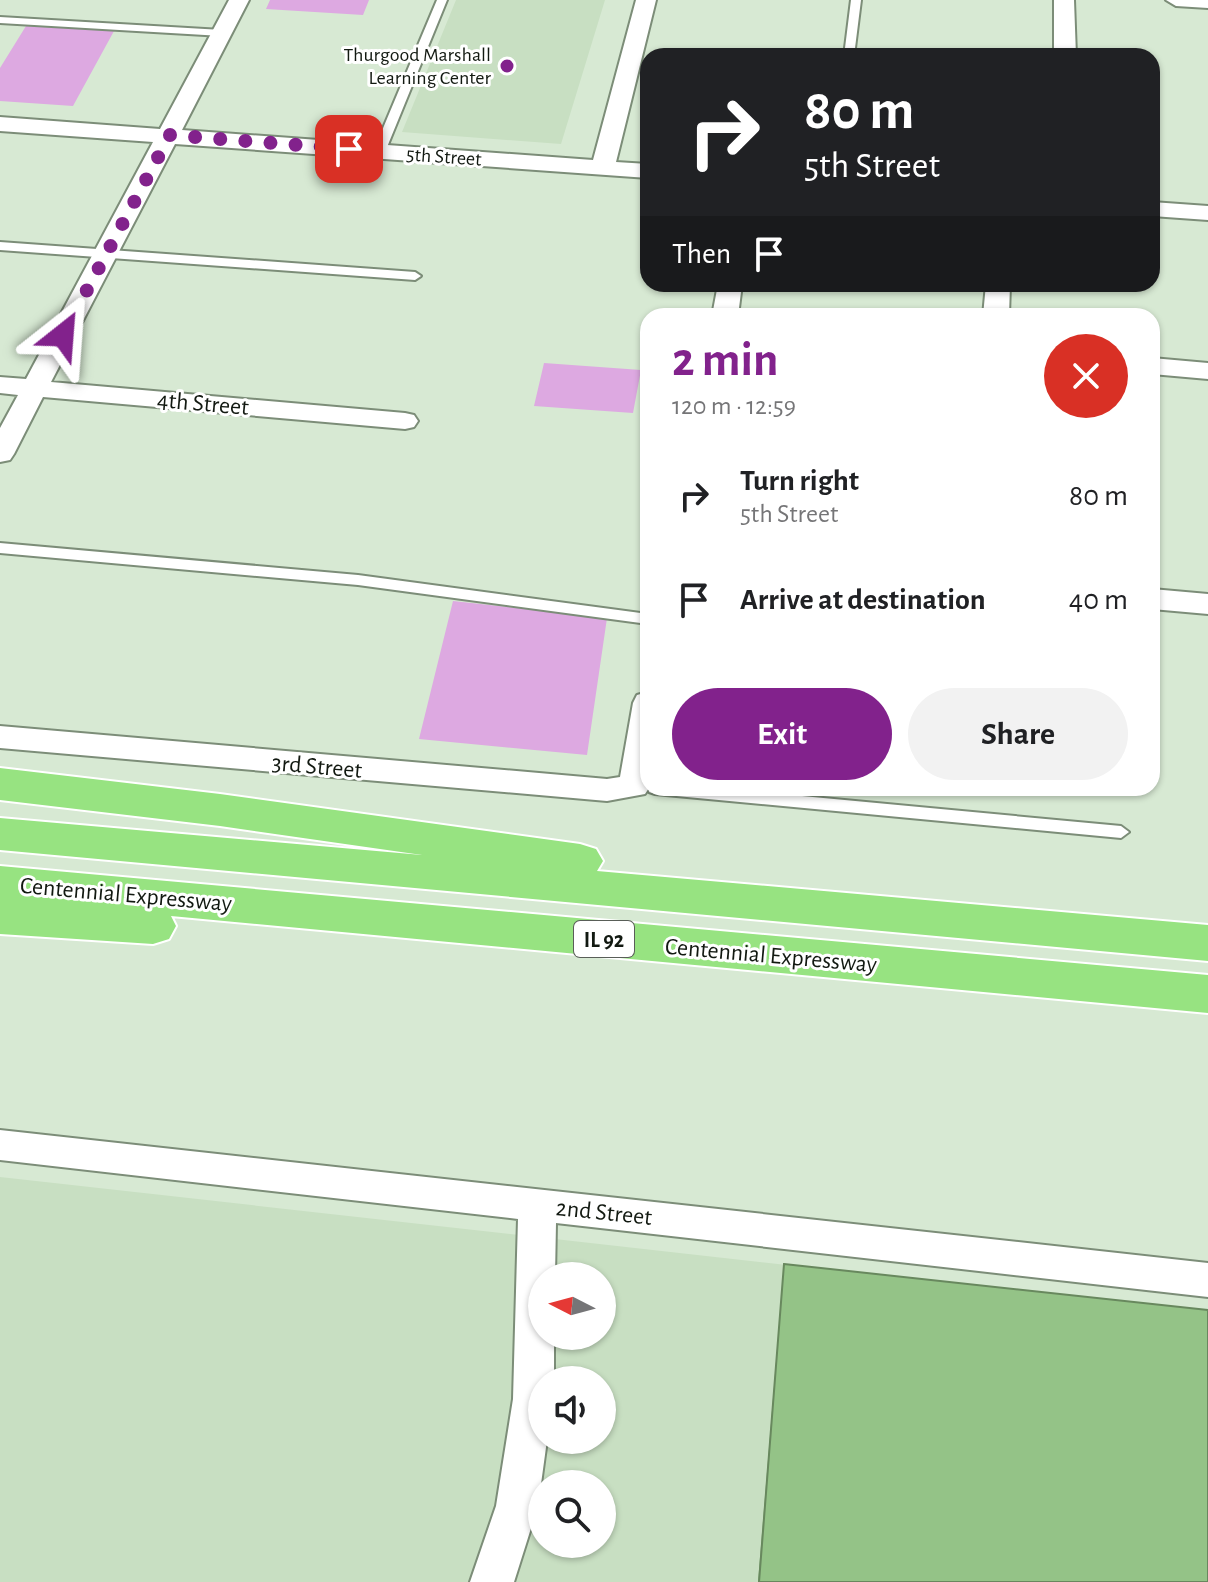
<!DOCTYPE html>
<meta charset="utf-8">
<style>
:root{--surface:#fff;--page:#f2f2f2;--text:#202124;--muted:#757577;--accent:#82228c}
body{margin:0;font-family:"Alegreya Sans",sans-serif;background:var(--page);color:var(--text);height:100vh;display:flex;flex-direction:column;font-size:30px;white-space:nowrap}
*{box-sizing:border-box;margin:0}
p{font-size:26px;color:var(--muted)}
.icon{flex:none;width:44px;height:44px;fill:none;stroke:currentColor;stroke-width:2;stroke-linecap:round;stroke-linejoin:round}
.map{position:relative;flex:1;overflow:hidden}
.drawer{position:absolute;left:640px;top:308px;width:520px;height:488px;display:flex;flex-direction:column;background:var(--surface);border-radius:24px;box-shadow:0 2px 6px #0004}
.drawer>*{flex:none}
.guide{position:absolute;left:640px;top:48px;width:520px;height:244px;border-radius:24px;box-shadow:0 2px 6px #0004;background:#202124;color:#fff;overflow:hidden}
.needle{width:52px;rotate:276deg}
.tools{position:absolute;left:528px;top:1262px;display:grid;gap:16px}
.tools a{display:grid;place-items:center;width:88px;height:88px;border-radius:50%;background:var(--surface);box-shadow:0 2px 6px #0004;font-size:40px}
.pin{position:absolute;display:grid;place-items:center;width:68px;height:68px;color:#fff;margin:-34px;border-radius:16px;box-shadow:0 4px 12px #0006}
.me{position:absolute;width:88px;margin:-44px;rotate:28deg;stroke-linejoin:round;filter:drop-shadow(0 0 6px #0008)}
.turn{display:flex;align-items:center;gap:28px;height:168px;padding:0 32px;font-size:36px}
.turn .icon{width:104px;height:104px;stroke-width:2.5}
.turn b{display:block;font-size:56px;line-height:68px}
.then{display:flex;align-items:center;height:76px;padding:0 32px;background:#0003;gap:16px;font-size:30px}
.round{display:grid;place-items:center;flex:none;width:84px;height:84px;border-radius:42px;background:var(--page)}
.overview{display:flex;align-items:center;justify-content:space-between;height:136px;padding:0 32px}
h1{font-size:48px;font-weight:700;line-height:60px;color:var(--accent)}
.button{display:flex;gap:16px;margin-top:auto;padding:16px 32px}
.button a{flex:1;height:92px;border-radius:48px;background:var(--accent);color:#fff;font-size:32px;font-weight:700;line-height:92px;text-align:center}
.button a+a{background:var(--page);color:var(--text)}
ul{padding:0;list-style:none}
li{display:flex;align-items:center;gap:24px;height:104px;padding:0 32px}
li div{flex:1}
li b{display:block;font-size:30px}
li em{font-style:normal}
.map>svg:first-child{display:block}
.built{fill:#c8dfc2;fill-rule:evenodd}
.green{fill:#dda9e1}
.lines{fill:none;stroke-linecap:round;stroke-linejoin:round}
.lane-casing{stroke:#7c8d78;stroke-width:4}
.street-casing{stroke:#7c8d78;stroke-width:4}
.highway-casing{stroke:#fff;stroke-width:4}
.lane{fill:#fff;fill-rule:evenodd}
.street{fill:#fff;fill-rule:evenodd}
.highway{fill:#97e381;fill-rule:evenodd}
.wall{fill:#7fa874}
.building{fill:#94c387;stroke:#68885e;stroke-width:2}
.route{stroke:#82228c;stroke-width:14;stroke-dasharray:0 25.2}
.poi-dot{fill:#82228c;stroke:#fff;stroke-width:3}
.labels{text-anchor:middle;stroke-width:6;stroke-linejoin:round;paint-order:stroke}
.far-poi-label{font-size:20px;fill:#121911;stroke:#fff;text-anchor:end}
.far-street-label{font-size:20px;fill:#121911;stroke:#fff}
.shield{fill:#fff;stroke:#595e58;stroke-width:2}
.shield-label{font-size:22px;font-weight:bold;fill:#121911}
.street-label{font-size:24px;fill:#121911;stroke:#fff}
</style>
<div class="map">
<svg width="1208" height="1582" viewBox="0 0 1208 1582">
<rect width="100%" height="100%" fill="#d7e9d3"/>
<path class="built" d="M456 0H605L561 144 402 132Z
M0 1177 1208 1312V1582H0ZM542 1276H602V1336H542ZM542 1380H602V1440H542ZM542 1484H602V1544H542Z"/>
<path class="green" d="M270 0H369L363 15 266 9Z
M26 26 114 31 73 106 0 101V68Z
M544 363 641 370 633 413 534 406Z
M453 601 607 618 587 755 419 739Z"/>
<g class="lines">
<defs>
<path id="lane" d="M437 0H447L385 152 375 154 373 152Z
M851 0H861L854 56H844Z
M0 17 222 30 227 33 222 36 0 23Z
M0 242 415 272 421 276 415 280 0 250Z
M0 543 358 575 648 614V624L358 585 0 553Z
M648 786 716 788 1121 826 1129 832 1121 838 655 794 649 792Z"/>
<path id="street" d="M229 0H249L182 130 593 160 636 0H656L616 162 648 164V178L175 144 51 382 405 413 414 415 418 421 414 427 405 429 43 397 14 454 10 460 0 462V428L18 395 0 393V377L26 379 153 142 0 131V117L160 129Z
M1054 0H1074L1076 56H1054Z
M1166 0H1208V8L1176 6Z
M1152 202 1208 206V220L1152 216Z
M718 284H742L738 316H712Z
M986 284H1010L1009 316H983Z
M1152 358 1208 363V379L1152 374Z
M1152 589 1208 594V614L1152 609Z
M648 692 649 788 645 794 607 801 0 748V726L607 779 620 777 633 703 637 695Z
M0 1130 1208 1263V1297L556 1223 555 1276H542V1336H554V1380H542V1440H547L538 1506 514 1582H470L496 1506 513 1399 518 1219 0 1160Z"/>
<path id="highway" d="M0 768 220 794 580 844 596 849 603 861 597 871 1208 925V961L0 850V818L422 855 220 826 0 800Z
M0 866 1208 975V1013L171 916 176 926 169 939 153 944 0 934Z"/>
</defs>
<use href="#lane" class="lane-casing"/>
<use href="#street" class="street-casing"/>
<use href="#highway" class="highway-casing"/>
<use href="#lane" class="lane"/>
<use href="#street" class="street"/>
<use href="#highway" class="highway"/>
</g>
<path class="wall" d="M784 1264 1208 1582H758Z"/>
<path class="building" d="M784 1264 1208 1310V1582H759Z"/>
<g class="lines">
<path class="route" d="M63 335 170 135 349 149"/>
</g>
<circle class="poi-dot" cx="507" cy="66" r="8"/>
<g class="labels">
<g class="far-poi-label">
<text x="491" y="61">Thurgood Marshall<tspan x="491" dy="23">Learning Center</tspan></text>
</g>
<g class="far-street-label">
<text transform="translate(444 156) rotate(4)" y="7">5th Street</text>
</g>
<rect class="shield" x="574" y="921" width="60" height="36" rx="6"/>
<g class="shield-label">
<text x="604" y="947">IL 92</text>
</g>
<g class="street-label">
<text transform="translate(203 403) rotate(5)" y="8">4th Street</text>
<text transform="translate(317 766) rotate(5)" y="8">3rd Street</text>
<text transform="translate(126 894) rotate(5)" y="8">Centennial Expressway</text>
<text transform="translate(771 955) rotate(5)" y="8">Centennial Expressway</text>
<text transform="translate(604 1212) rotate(6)" y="8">2nd Street</text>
</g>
</g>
</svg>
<div class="tools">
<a><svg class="needle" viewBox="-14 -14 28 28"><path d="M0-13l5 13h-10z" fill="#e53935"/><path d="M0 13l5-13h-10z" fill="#757577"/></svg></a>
<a><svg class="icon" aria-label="sound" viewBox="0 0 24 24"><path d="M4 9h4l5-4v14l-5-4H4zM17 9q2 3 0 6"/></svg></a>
<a><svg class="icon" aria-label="search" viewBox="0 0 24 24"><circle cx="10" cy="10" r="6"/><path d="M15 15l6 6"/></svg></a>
</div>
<div class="pin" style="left:349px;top:149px;background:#d93025"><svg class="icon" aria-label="arrive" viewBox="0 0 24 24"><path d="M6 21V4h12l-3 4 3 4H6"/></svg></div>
<svg class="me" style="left:63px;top:335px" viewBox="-20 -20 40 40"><path d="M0-17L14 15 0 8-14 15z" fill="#82228c" stroke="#fff" stroke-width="4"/></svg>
<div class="guide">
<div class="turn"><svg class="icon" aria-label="right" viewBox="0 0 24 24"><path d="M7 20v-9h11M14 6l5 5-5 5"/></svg><div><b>80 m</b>5th Street</div></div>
<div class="then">Then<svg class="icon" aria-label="arrive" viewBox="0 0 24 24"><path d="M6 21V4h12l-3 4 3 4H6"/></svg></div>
</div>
<section class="drawer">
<div class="overview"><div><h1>2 min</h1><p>120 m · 12:59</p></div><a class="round" style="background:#d93025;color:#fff"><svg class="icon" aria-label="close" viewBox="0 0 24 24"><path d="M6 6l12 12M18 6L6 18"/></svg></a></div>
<ul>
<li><svg class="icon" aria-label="right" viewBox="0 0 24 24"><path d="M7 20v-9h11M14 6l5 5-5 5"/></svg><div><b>Turn right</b><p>5th Street</p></div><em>80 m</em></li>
<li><svg class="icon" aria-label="arrive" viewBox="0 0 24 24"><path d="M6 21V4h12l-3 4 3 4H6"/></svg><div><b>Arrive at destination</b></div><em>40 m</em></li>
</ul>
<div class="button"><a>Exit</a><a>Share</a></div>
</section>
</div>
